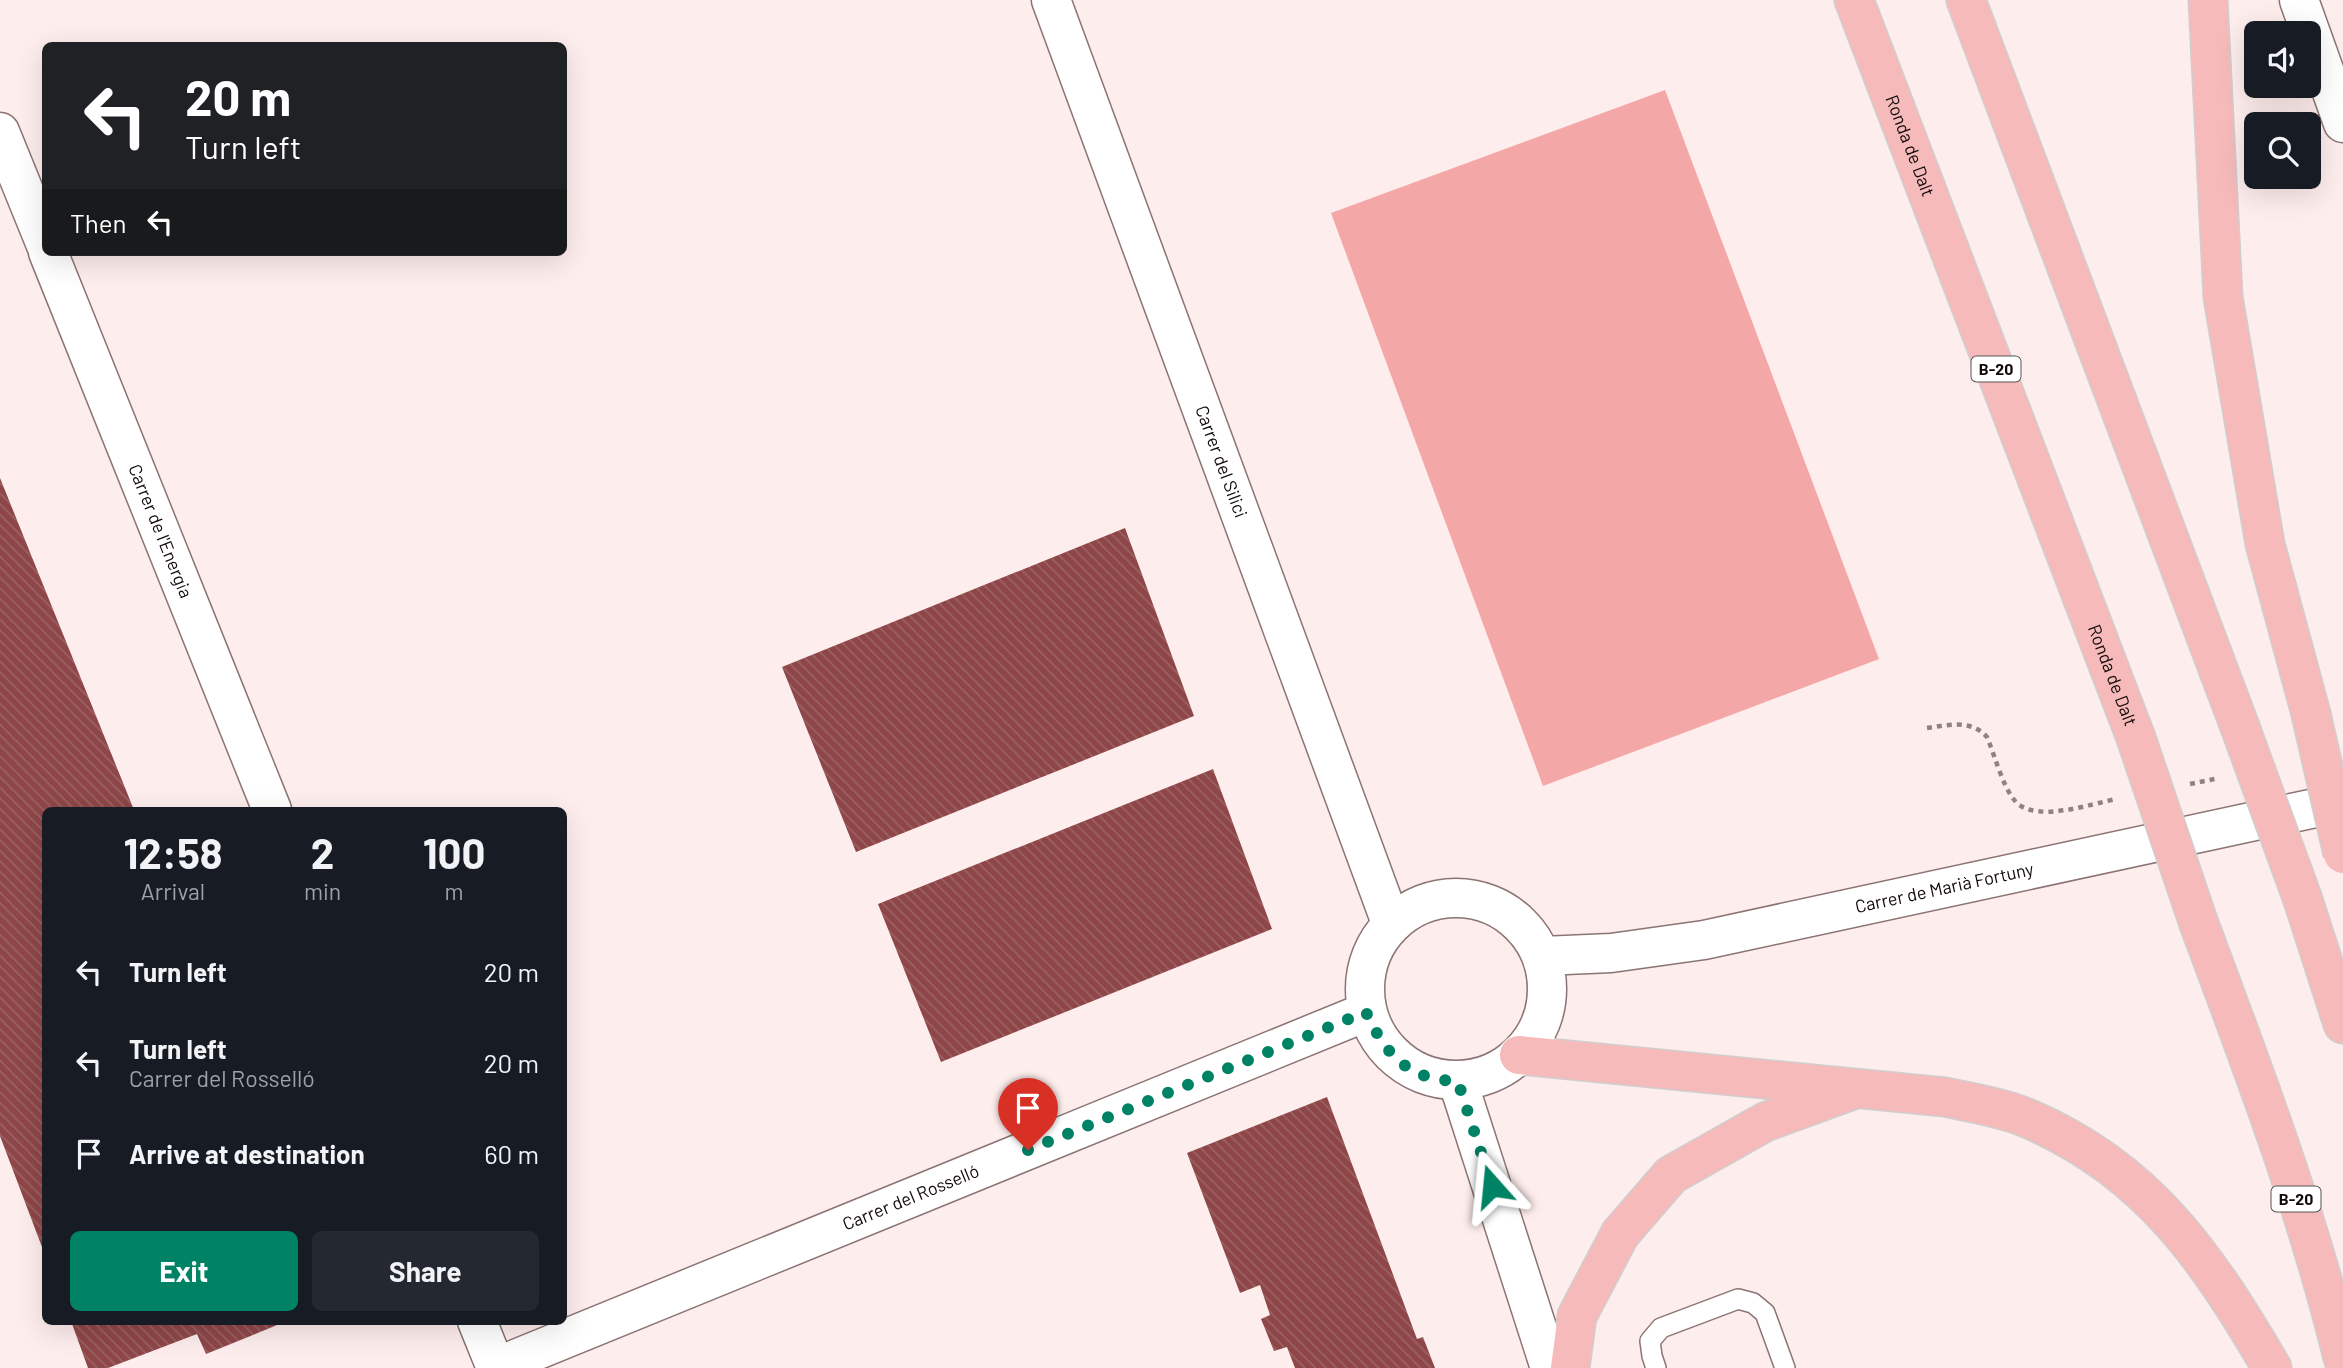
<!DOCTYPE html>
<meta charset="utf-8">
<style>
:root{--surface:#171b24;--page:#242831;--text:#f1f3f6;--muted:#9ea1a6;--accent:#008264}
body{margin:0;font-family:Barlow,sans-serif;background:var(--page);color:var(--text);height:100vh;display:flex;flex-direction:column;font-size:26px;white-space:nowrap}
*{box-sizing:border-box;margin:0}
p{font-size:23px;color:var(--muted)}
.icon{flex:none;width:38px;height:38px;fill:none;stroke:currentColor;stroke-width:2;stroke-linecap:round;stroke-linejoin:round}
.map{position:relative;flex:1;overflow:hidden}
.sheet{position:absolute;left:42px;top:807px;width:525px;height:518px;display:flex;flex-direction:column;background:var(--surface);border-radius:10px;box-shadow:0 7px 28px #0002}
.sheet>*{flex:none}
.top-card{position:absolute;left:42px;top:42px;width:525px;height:214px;border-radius:10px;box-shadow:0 7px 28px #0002;background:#202124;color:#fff;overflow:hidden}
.buttons{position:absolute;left:2244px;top:21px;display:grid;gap:14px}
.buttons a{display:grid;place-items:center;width:77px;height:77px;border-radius:10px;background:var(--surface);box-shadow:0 7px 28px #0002;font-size:35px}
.pin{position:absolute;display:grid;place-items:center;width:60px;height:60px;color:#fff;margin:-72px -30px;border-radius:50% 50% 50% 0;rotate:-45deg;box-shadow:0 0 7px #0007}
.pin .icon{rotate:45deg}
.me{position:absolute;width:77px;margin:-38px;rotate:342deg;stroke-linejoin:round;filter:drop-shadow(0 0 5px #0008)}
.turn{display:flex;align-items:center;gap:24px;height:147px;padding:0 28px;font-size:32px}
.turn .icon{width:91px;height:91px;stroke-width:2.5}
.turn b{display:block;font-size:49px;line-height:60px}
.then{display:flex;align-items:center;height:66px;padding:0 28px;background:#0003;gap:14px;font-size:26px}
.eta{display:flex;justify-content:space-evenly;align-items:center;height:119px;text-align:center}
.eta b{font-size:42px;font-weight:700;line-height:49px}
.primary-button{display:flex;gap:14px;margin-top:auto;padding:14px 28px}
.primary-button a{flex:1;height:80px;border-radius:10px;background:var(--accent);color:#fff;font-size:28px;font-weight:700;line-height:80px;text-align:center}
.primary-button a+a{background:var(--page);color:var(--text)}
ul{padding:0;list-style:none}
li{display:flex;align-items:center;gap:21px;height:91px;padding:0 28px}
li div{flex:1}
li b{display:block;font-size:26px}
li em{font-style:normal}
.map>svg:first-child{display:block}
.park{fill:#f4a7a7}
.building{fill:url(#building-back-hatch)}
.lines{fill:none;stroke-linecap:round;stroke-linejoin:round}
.service-casing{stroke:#8b7473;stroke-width:22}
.minor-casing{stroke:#8b7473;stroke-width:41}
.trunk-casing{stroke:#d0cece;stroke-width:41}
.path{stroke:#8f8382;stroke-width:4.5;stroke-dasharray:5 5;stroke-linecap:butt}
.service{stroke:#fff;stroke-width:19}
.minor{stroke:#fff;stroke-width:38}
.trunk{stroke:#f6baba;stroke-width:38}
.trunk-bridge-casing{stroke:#d0cece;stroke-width:41;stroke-linecap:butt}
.trunk-bridge{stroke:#f6baba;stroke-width:38}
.route{stroke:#008264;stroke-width:12;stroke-dasharray:0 21.6}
.labels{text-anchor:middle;stroke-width:7;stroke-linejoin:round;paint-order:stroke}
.shield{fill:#fff;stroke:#595353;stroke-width:2}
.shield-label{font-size:16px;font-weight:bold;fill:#120909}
.street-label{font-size:18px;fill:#120909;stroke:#fff}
</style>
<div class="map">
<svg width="2343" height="1368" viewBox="0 0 2343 1368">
<defs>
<pattern id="building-back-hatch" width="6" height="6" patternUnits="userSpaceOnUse" patternTransform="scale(1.75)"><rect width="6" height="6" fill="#8f4648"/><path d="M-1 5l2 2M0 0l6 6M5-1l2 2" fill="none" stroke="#996263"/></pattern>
</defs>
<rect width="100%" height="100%" fill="#fdedec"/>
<path class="park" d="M1665 90 1879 659 1543 786 1331 213Z"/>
<path class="building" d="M0 478 134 810H46L45 1255 0 1136Z
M1125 528 1194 716 856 852 782 667Z
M1213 769 1272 929 941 1062 878 904Z
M1327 1097 1417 1339 1423 1337 1435 1368H1295L1287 1347 1274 1351 1261 1319 1270 1315 1260 1285 1240 1293 1187 1153Z
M71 1321H287L206 1354 197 1334 108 1368H88Z"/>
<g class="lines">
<defs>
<path id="service" d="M1656 1368 1652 1356 1650 1341 1661 1328 1738 1299 1753 1303 1765 1313 1785 1368"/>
<g id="minor">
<path id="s1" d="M1051 0 1391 923"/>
<path d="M2299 0 2343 123"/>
<path d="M0 132 46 245"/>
<path id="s2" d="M48 252 272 810"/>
<circle cx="1456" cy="989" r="91"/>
<path id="s3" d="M1543 956 1611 953 1704 940 2343 802"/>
<path d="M1458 1082 1550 1368"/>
<path d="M477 1321 496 1368"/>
<path id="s4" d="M496 1367 1366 1012"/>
</g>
<g id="trunk">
<path id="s5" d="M1854 0 2136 738"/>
<path d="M1966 0 2240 727"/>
<path d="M2208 0 2223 297 2265 544 2311 714"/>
<path d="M2303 900 2343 1024"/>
<path d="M2199 924C2252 1066 2307 1210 2343 1358"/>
<path d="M1519 1055 1945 1097C1972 1103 2001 1107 2027 1118 2149 1170 2208 1259 2272 1368"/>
<path d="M1570 1368 1577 1316 1620 1234 1671 1175 1765 1122 1850 1091"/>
</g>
</defs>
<use href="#service" class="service-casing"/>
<use href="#minor" class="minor-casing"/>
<use href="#trunk" class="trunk-casing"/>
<path class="path" d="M1927 728C1948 725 1971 719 1987 737 1995 756 2003 788 2016 802 2036 823 2091 804 2116 799
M2190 784 2219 778"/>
<use href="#service" class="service"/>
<use href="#minor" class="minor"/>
<use href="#trunk" class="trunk"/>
<defs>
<path id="trunk-bridge" d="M2311 714 2343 854
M2240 727 2303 900
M2136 738 2199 924"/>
</defs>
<use href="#trunk-bridge" class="trunk-bridge-casing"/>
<use href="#trunk-bridge" class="trunk-bridge"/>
</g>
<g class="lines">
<path class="route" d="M1028 1150 1366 1012C1379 1040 1394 1065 1425 1076 1435 1080 1448 1080 1458 1082L1492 1186"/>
</g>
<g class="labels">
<g class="shield">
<rect x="1971.5" y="356.5" width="49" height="25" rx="5"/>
<rect x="2271.5" y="1186.5" width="49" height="25" rx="5"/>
</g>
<g class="shield-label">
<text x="1996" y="375">B-20</text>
<text x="2296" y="1205">B-20</text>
</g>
<g class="street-label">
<text dy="6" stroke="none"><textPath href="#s5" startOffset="156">Ronda de Dalt</textPath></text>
<text dy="6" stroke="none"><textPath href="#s1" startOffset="492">Carrer del Silici</textPath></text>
<text dy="6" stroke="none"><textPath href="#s2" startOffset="301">Carrer de l'Energia</textPath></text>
<text dy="6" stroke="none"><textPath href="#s5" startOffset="723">Ronda de Dalt</textPath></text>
<text dy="6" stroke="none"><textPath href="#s3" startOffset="408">Carrer de Marià Fortuny</textPath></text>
<text dy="6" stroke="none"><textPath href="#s4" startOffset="448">Carrer del Rosselló</textPath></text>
</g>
</g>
</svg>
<div class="buttons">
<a><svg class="icon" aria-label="sound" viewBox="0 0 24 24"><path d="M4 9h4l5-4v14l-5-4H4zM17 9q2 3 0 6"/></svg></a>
<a><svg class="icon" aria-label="search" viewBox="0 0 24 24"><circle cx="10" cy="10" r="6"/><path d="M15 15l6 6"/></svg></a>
</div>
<div class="pin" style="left:1028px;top:1150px;background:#d93025"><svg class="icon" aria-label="arrive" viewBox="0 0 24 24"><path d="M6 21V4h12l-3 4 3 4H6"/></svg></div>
<svg class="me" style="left:1492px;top:1186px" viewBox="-20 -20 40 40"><path d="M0-17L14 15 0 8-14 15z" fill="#008264" stroke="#fff" stroke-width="4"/></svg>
<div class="top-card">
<div class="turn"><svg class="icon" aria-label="left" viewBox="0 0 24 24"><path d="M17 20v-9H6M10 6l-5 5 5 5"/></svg><div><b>20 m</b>Turn left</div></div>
<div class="then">Then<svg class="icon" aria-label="left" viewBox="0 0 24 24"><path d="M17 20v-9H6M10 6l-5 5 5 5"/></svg></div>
</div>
<section class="sheet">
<div class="eta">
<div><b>12:58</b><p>Arrival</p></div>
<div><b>2</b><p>min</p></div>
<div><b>100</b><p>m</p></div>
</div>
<ul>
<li><svg class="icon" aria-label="left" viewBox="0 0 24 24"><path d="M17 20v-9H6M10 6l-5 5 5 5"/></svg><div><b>Turn left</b></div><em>20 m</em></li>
<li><svg class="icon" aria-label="left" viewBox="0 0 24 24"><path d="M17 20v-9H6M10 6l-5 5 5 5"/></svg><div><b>Turn left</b><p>Carrer del Rosselló</p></div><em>20 m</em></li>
<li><svg class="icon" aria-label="arrive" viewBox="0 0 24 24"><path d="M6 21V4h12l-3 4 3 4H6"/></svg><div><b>Arrive at destination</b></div><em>60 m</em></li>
</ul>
<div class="primary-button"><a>Exit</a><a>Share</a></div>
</section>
</div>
